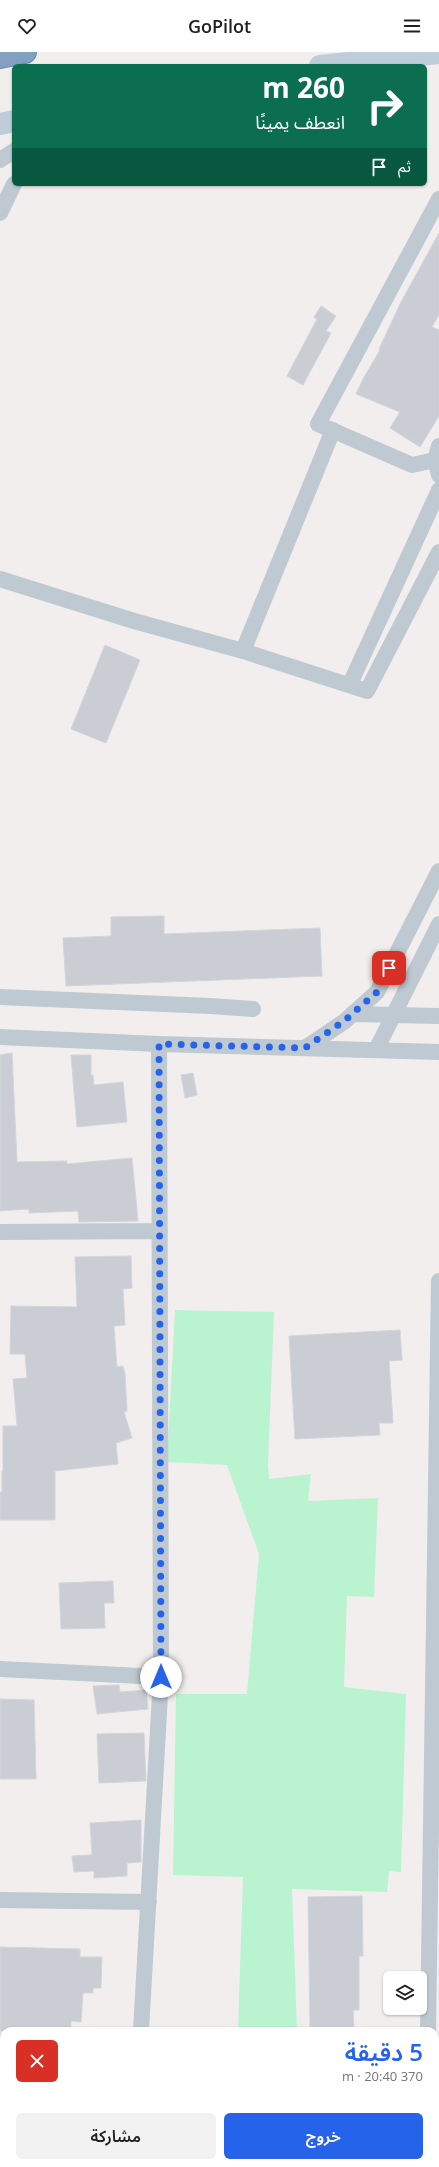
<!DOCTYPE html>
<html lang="ar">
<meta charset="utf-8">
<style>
:root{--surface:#fff;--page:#f2f2f2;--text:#202124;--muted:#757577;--accent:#2563eb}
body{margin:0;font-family:"Open Sans","Noto Sans Arabic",sans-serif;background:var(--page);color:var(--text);direction:rtl;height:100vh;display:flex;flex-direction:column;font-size:15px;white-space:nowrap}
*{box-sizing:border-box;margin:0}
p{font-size:13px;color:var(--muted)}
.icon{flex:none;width:22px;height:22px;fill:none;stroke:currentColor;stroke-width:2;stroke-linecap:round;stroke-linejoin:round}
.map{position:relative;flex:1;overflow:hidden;direction:ltr}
.sheet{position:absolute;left:0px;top:1975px;width:439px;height:140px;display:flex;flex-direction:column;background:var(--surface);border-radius:12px 12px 0 0;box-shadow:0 1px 3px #0004;direction:rtl}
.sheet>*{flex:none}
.banner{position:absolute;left:12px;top:12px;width:415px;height:122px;border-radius:6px;box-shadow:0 1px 3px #0004;direction:rtl;background:#0b6e4f;color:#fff;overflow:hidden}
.fabs{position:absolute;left:383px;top:1919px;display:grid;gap:8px}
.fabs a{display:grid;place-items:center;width:44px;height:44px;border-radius:6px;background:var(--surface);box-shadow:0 1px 3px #0004;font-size:20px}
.pin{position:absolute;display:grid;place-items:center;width:34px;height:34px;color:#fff;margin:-17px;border-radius:8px;box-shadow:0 2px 6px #0006}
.me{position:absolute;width:44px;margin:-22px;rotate:0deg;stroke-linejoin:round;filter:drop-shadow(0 0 3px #0008)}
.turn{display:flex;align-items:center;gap:14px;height:84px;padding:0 16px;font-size:18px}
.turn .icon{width:52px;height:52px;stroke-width:2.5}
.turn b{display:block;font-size:28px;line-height:34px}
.then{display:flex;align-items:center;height:38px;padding:0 16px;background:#0003;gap:8px;font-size:15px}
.round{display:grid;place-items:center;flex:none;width:42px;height:42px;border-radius:6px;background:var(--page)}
.summary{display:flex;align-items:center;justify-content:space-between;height:68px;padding:0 16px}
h1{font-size:24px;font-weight:600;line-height:30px;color:var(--accent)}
.button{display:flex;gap:8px;margin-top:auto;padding:8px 16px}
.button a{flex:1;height:46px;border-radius:6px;background:var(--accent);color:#fff;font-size:16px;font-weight:600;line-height:46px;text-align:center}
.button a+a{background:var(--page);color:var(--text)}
header{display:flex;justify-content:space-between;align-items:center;height:52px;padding:0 16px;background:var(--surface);font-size:18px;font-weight:600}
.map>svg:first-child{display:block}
.green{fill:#b9f3d0}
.building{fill:#caced4;stroke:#d2d5db}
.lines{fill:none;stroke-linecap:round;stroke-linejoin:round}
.highway-casing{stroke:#6d8cae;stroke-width:24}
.street{stroke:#bec9d2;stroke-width:16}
.secondary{stroke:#bfccda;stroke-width:22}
.highway{stroke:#82a1c2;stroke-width:22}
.route{stroke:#2563eb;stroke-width:7;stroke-dasharray:0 12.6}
</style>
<header><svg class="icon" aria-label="menu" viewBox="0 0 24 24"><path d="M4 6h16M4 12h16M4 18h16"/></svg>GoPilot<svg class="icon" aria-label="heart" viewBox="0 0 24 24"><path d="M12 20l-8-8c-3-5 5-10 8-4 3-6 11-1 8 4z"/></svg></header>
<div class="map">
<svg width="439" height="2115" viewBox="0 0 439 2115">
<rect width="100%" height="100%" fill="#f2eeee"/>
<path class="green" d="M175 1258 274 1260 268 1412 269 1427 311 1422 308 1449 378 1446 374 1545 347 1544 344 1635 406 1642 401 1820 389 1819 387 1840 292 1837 297 1979H238L243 1825 173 1823 176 1642H247L259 1502 227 1413 167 1410Z
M274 2111H400V2115H274Z"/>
<path class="building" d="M439 181V263L432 275 439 278V364L420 395 390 376 400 360 356 342 363 327 380 298 379 297 401 250Z
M321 254 336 264 326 279 331 281 303 333 287 324 317 267 314 265Z
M105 593 140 608 106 691 71 677Z
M164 864V882L320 876 322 924 66 934 63 886 111 884V865Z
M12 1001 17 1110 67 1109V1112L132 1106 138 1169 79 1170 78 1159 29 1161V1157L0 1159V1003Z
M71 1003H91V1023H93L94 1033 123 1030 127 1070 77 1075Z
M193 1021 197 1043 185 1046 181 1023Z
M131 1204 132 1236 123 1237 125 1273 114 1274 117 1315 123 1314 125 1322 127 1359 124 1360 132 1386 116 1391 118 1412 55 1419V1468H0V1440H2V1419H3V1374H17L13 1327 27 1326 25 1302H10L11 1254 77 1255 75 1205Z
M400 1278 402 1308 389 1309 393 1371H379L380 1383 295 1387 289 1284Z
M113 1529 114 1551H104L105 1576 61 1577 59 1531Z
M119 1633 120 1640 146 1638 148 1657 97 1662 93 1634Z
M0 1647 34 1648 36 1727H0Z
M144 1681 146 1729 99 1731 97 1682Z
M141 1768V1810L127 1811V1824L94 1826V1819L74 1820 72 1804 92 1803 90 1771Z
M362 1844 363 1904H359V1958H353L354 1975 310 1976 308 1845Z
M0 1895 80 1897V1905H102L101 1936H93V1941H83L81 1970 71 1969V1979H0Z"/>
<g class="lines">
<defs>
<path id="highway" d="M0 5 25 0"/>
</defs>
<use href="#highway" class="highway-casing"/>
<path class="street" d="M0 108 14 99
M0 161 14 132
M439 394 435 408 439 423
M435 408 412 413 318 372 439 147
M0 527 134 569 243 599 367 639 439 500
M243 599 333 378
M350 632 439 438
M0 945 210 954 253 957
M352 962 439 964
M0 985 159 992 439 1000
M305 996 345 969 377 940 439 819
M376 998 439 872
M0 1180 160 1179
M0 1617 161 1625
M0 1848 149 1850
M141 1979 161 1625 159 992
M428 1979 439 1229
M132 2115 133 2111
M426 2115V2111"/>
<path class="secondary" d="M320 14 439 1
M0 72 14 69"/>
<use href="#highway" class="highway"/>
</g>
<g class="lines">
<path class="route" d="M161 1625 159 992 305 996 344 969 377 940 389 916"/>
</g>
</svg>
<div class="fabs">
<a><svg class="icon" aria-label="layers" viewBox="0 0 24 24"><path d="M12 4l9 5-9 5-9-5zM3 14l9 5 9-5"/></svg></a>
</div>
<div class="pin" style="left:389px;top:916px;background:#d93025"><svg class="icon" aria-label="arrive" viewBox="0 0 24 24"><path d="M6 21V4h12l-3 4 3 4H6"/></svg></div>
<svg class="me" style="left:161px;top:1625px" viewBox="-20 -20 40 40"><circle r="19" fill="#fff"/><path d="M0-13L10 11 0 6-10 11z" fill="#2563eb"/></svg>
<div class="banner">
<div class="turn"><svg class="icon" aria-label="right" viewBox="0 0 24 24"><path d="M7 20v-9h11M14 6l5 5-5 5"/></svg><div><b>260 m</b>انعطف يمينًا</div></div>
<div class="then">ثم<svg class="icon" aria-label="arrive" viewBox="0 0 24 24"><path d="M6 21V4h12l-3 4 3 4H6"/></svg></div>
</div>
<section class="sheet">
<div class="summary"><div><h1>5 دقيقة</h1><p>370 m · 20:40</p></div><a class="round" style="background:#d93025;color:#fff"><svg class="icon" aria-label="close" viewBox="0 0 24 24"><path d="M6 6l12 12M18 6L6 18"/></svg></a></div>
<div class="button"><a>خروج</a><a>مشاركة</a></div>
</section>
</div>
